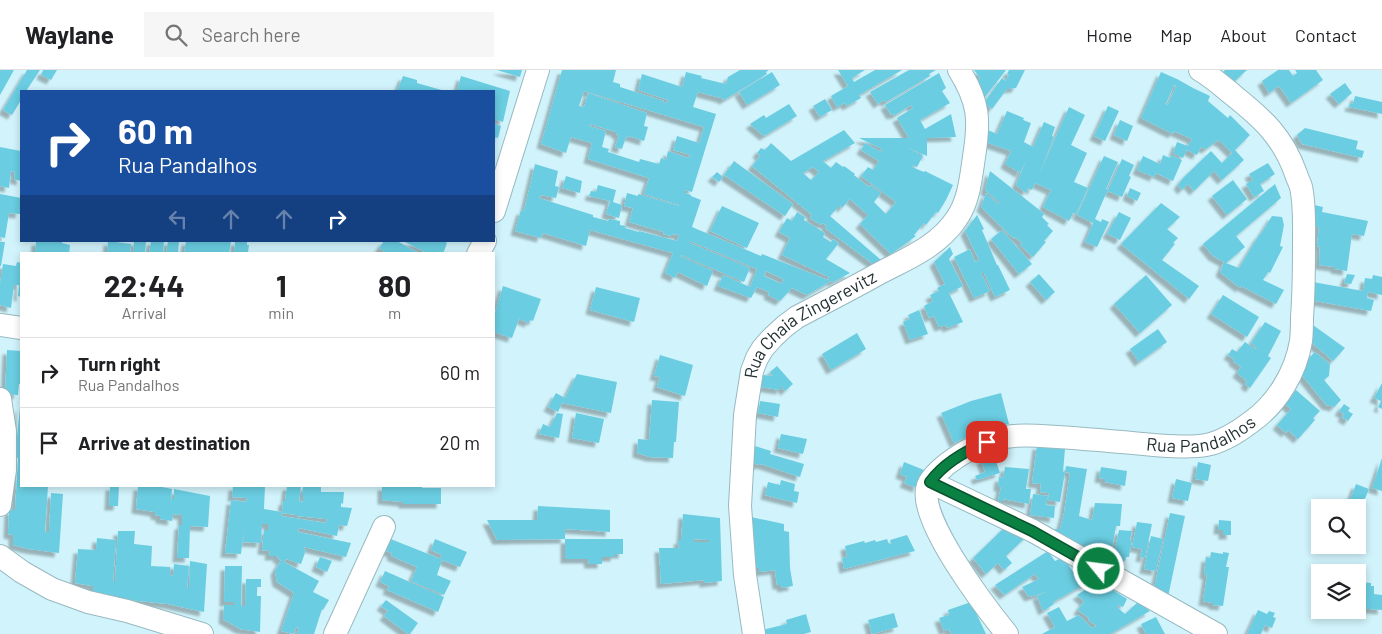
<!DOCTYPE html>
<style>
:root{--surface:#fff;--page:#f6f6f6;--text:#202124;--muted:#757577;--line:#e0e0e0}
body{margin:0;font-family:Barlow,sans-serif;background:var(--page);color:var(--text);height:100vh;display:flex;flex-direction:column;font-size:19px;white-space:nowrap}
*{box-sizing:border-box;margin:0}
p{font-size:16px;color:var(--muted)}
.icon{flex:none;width:28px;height:28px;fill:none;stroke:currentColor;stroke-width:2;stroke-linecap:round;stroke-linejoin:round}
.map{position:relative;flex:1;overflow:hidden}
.panel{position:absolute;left:20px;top:182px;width:475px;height:235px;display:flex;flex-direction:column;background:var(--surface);border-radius:0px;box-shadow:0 2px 8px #0003}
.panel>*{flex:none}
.banner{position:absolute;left:20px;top:20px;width:475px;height:152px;border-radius:0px;box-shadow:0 2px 8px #0003;background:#1a4fa0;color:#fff;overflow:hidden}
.fabs{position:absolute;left:1311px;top:429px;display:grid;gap:10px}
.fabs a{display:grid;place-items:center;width:55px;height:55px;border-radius:0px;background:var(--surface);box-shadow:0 2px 8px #0003;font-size:25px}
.pin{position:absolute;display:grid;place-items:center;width:42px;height:42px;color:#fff;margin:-21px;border-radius:10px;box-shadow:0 2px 8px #0006}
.me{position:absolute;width:55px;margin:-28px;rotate:299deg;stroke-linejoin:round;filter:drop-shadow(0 0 4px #0008)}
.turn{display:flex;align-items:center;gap:18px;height:105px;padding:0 15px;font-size:22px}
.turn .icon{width:65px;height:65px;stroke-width:2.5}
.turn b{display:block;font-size:35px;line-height:42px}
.lanes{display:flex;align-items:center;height:48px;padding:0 15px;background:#0003;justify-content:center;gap:25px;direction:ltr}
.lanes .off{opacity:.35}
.eta{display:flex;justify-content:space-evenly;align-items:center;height:85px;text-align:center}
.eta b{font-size:30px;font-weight:700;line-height:35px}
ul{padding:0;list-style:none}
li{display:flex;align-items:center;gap:15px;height:70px;padding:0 15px;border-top:1px solid var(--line)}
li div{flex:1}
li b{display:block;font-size:19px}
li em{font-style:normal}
header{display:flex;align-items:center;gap:30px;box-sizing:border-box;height:70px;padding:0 25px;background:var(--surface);border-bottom:1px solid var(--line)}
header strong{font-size:24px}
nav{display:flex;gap:28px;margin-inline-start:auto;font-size:18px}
.search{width:350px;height:45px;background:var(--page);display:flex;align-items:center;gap:12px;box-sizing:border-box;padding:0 18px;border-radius:0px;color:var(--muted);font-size:19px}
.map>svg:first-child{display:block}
.building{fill:#6bcde1;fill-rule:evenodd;filter:url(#shadow)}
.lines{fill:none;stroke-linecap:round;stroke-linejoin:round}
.street-casing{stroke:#98b9c0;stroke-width:24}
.street{stroke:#fff;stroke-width:22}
.route-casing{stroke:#07532c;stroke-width:12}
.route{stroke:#0b8043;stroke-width:9}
.labels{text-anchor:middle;stroke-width:4;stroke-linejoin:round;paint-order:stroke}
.street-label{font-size:18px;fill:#222f31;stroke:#d1f3fb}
</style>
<header>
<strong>Waylane</strong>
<div class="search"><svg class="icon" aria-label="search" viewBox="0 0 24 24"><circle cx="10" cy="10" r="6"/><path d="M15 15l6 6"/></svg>Search here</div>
<nav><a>Home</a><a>Map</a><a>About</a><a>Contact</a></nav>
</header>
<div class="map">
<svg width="1382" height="564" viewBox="0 0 1382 564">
<defs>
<filter id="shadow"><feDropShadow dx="-4.5" dy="4.5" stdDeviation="1" flood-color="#0004"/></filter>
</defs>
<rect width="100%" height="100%" fill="#d1f3fb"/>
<path class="building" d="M0 0H14L0 25Z
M27 0H40L26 21H21V30L12 45 3 40Z
M43 0H57L51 10 41 5Z
M497 0H522L520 7Z
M562 0H616L613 12 620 14V17L664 31 663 32 667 33 668 30 638 20 642 4 682 17 686 2 702 6 701 8 726 14 728 7 740 0H769L766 2 767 4 724 30 721 28 698 22 693 37 716 44 692 122 685 120V123L691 125V126L701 130 692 157 761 186 762 184 828 210 829 207 782 185 790 168 779 162 787 148 792 151 797 142 805 147 804 150 825 163 823 167 831 172 833 169 839 173 826 189 850 203 833 212 831 211 807 225 792 218 780 231 768 225 769 222 757 217 751 228 718 216 723 205 750 217 757 199 690 171V173L750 198 744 212 681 185 680 186 713 201 707 216 678 202 675 208 665 203 673 183 590 160 586 176 543 163 541 168 515 161 521 140 524 141 535 94 558 101 555 116 559 117 556 128 541 125 539 128 593 145V147L608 151 609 149 620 151V155L626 156 625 158 639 162V161L677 171 679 165 672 164V166L663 164 664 162 629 152 633 138 624 136 627 123 638 126V124L679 136V135L644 124 649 108 588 89 592 73 571 67 566 83 541 74ZM584 21 704 57 699 73 677 66 673 80 691 85 690 87 688 86V88L668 81 666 90 661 88 659 94 640 89 639 92 608 82 609 79 602 77 606 61 589 56 590 54 616 62V64L619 65 615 77 622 79 626 67 629 68V66L644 71 648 57 644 56 647 43 588 23 584 37 579 36ZM766 201 783 209 782 214 764 206Z
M838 0H865L852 8 854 12 875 0H902L859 25 861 28 847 36 845 33 837 37 831 26 848 16Z
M909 0H936L929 4 930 6 886 32 884 30 878 34 870 22Z
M974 0H1006L982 31 974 15 980 8Z
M1009 0H1025L1016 18 1007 19 992 39 984 33 1002 8 1005 11 1009 5 1007 4Z
M1225 0H1247L1235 11 1223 2Z
M1278 0H1289L1293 6 1297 3 1295 0H1316L1323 10 1291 33 1279 16 1269 23 1262 11Z
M772 2 780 15 747 35 739 22Z
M1161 2 1177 9 1193 18 1210 26 1208 31 1228 48 1230 45 1250 65 1235 80 1244 90 1222 110 1214 101 1194 121 1188 114 1182 120 1178 115 1183 108 1211 81 1222 93 1232 83 1221 72H1219L1218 70 1206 79 1201 77 1197 85 1187 80 1183 88 1173 83 1177 72 1188 76 1192 69 1174 61 1173 64 1141 48ZM1174 15 1176 16 1168 35 1166 34Z
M939 3 946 18 942 21 950 33 920 50 925 59 951 44 956 67 927 68V86L906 77 923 86 917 97 913 95 912 97 924 102 925 101 953 115 946 130 938 143 936 142 926 155 924 153 914 165 916 166 891 184 860 154 868 145 850 129 842 138 840 135 830 146 881 190 873 194 825 158 827 156 823 153 821 155 810 148 812 145 752 96 760 86 757 83 761 78 765 80 771 73 791 91 844 60 855 73 823 91 831 98 836 92 843 97 844 96 855 104 854 105 869 117 870 115 881 123 874 132 886 144 896 132 861 106 868 97 873 100 879 91 861 80 865 73 881 82 882 79 859 68H909L897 48 913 38 911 35 895 45 894 44 891 45 885 35ZM813 97 819 102 811 110 803 103Z
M403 6 417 10V13L445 21H397Z
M461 6 510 21 503 52 494 49V21H457Z
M1345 13 1352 23 1339 34 1330 24Z
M1355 26 1382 32V44L1349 37 1350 33 1353 34Z
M825 29 832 40 820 47 813 36Z
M789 34 797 46 764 66 750 54 764 45 766 48Z
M1108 36 1119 41 1105 71 1094 66Z
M1069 37 1085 45 1071 75 1087 83 1074 112 1088 118 1076 144 1073 143 1069 151 1043 137 1051 120 1035 113 1032 120 1028 118 1026 123 1016 115 1027 89 1020 103 1005 94 1011 81 988 73V60L997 64 1007 41 1024 48 1023 50 1031 53 1024 72 1033 77 1044 52 1055 57 1052 66 1054 67 1038 107Z
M1120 50 1133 56 1127 71 1114 65Z
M494 54 501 56 498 68 494 67Z
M1305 58 1358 71 1356 79 1364 81 1362 88 1302 74 1297 65Z
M0 77 21 81V111L14 109 15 102 11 101 9 118 0 116Z
M1163 85 1170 88 1171 85 1182 90 1173 111 1156 103 1154 107 1137 100 1143 86 1160 94Z
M1104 86 1118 92 1106 119 1108 120 1122 89 1134 95 1129 106 1131 107 1122 127 1108 121 1105 126 1095 149 1101 152 1102 149 1109 152 1097 177 1085 172 1093 153 1077 145Z
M734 91 793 134 785 146 724 105Z
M1268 93 1275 104 1260 114 1264 121 1254 127 1246 114 1253 110 1249 104Z
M990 101 1042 142 1044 144 1042 147 1049 154 1047 155 1053 161 1044 171 1046 172 1033 187 1020 175 1022 173 1015 167 1014 169 981 137 986 123 998 134 999 132 985 120Z
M717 102 723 107 719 112 712 107Z
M566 106 582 111 580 123 562 118Z
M1233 110 1247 129 1227 145 1212 126Z
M1275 114 1281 128 1236 166 1245 177 1226 193 1239 198 1259 165H1260L1272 146 1282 147 1284 155 1280 176 1283 177 1270 203 1268 202 1263 210 1284 220 1276 234 1241 216 1240 218 1220 202 1224 192 1213 186 1203 174Z
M598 115 616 120 613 132 622 135 619 148 606 144 610 131 589 126 591 121 596 122Z
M1130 118 1141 123 1137 131 1127 126Z
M0 124 21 128 20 144 9 143 5 168 0 167Z
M1161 133 1180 147 1167 159 1178 168 1173 173 1175 174 1162 190 1199 216 1189 229 1121 174Z
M1310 134 1323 137 1322 142 1368 151 1364 166 1352 164 1347 201 1335 199V197L1319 195 1320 177 1317 176 1319 157 1311 156Z
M722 136 759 153 747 178 710 161Z
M1119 142 1131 148 1120 170 1107 164Z
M977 145 984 159 982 160 997 195H998L1010 220 995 227 984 203H981L990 221 974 228 954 187 970 179 975 192 979 190 965 161Z
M1002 160 1032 194 1019 204 991 169Z
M36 171H62V173L70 175 69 184H35Z
M108 171 131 174 130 184H107Z
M134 171H146L145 184H133Z
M151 171H164L163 184H149Z
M168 171H179L178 184H166Z
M186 171H231L229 184H184Z
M235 171 247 172V175H249L248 182 251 183V184H234Z
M384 171H397L420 184H388L379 178Z
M403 171H444L447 173 443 184H429Z
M0 172H5L1 196H0Z
M950 177 953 184 949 189 963 216 949 223 963 252 947 258 946 255 939 257 934 246 929 248 924 236 933 231 930 225 939 221 937 218 945 214 934 192Z
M17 192 21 193V227L18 226 19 215H14L11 238 0 235V214L3 194 16 196Z
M1039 204 1055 222 1046 230 1030 212Z
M1347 204 1355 205 1351 214 1344 213Z
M1146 205 1172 235 1140 263 1114 234Z
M1373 205 1382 207V225L1368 222 1367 228 1374 230 1371 241 1310 230 1313 212 1363 221 1365 208 1372 209Z
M503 216 541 229 533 251 530 250 529 253 519 249 512 268 494 262V246Z
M596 217 640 228 634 252 590 240Z
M1223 225 1259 247 1247 267 1211 244Z
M919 240 928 264 910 270 903 252 910 249 908 245Z
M1306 250 1345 278 1333 291 1304 266Z
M1265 252 1281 261 1268 286 1271 288 1250 318 1245 314 1247 311 1237 303 1241 297 1233 291 1234 289 1228 285 1232 279 1237 282 1245 272 1255 279 1257 278 1251 273Z
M1158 259 1167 272 1139 292 1130 279Z
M857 263 866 279 831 300 822 284Z
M7 280 21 281V314H19L18 325 5 324Z
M1315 282 1330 294 1329 306 1324 310 1341 330 1334 337 1327 335V336L1297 299Z
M660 285 693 295 685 326 657 317 660 307 654 306Z
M777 296 793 314 785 321 781 316V320L761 317 763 305 773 306 770 302Z
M577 304 617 312 611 343 562 333 558 342 548 337 556 323 565 328Z
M1382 313V339L1378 337 1381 331 1374 328Z
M1296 320 1320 341 1313 348 1315 350 1298 369 1288 360 1286 363 1277 355 1291 339 1284 333Z
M1001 323 1009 354 980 360 954 373 941 343 971 331Z
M652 330 679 332 676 372H674L673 388 650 387 637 383 638 369 649 370Z
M760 331 780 334 778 347 758 343Z
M1344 334 1350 338 1348 341 1353 344 1348 351 1342 347 1344 344 1339 341Z
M20 337H21V416H48L45 462H49L51 423 63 424 59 483 29 479 13 475V465L8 464 9 440H15L18 388 15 387Z
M557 343 563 344 559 368 539 364 543 354 550 357Z
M576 343 604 349 599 373 572 368Z
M781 364 807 369 803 384 778 378Z
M1037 375 1065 379 1063 402H1065L1060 432 1048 430 1049 423 1040 422 1041 414 1032 413Z
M755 376 771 381 770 384 804 394 800 407 761 394 760 395 753 393Z
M994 385 1000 403 977 410 975 406 985 402 981 389Z
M1382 388V421L1372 418Z
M904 392 924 400 917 418 904 413 907 407 900 404Z
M1198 392 1211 395 1208 411 1195 409Z
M1066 396 1087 399 1079 446 1092 450 1095 433 1122 434 1120 456H1116L1112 479 1087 478 1086 481 1055 464V459H1060L1064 443 1070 403 1065 402Z
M1005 397 1029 399 1026 419H1031L1029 434 1003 429V431H998L1001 417H998L999 407 1003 408Z
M1101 397 1127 401 1125 416 1105 412V409L1099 408Z
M1176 409 1192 413 1188 431 1172 428Z
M781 410 795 414 794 421 799 422 797 433 765 425 768 412 780 415Z
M1356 414 1369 419 1358 446V438H1347Z
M110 416H119L118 436H109Z
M138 416H157L172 419 171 429H174V419L210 426 208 457 190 456 189 488H177L179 455H182V445L173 444 172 451 160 449V446L155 445V442L136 439Z
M233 416H265L264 439 282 442 281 446 326 453 327 449 297 446V445L282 443 283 431H285L287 416H301L299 431 303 432V425H302L303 416H321V422H344L343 434 341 433V437L352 438 347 456 339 455 337 466 299 458 298 462 351 473 346 487 304 477V479L306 480 301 494 286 489 284 492 319 511 313 522 329 530 323 540 322 539 314 564H297L299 558 296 557 294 564 281 561 294 523 277 512 275 501 281 490 277 488 278 486H269L270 481 262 480 264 460H268V454H262L261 473 243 472 244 458 241 484 225 483 231 430 246 432 247 428 232 427Z
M382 416H422V418H441V434H403V432L382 430Z
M1033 424 1048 426 1046 435 1055 436 1054 448 1030 445Z
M538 436 610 440V462L565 459V469L497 470 487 450H537Z
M1170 443 1185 446 1168 527 1154 519Z
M683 444 720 448 722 511 704 513V510L661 514 659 478H679L678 470H681ZM694 469 709 470V472H694Z
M746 446 784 454V461L789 462 790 498 793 516 782 518 781 515H777L775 500 759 502V498H753L752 476 753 452 746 450Z
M1219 450 1231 451V465H1223V460H1218Z
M1137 452 1152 454 1145 488 1140 487 1142 479 1132 477Z
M1007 455 1029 464 1006 486 1012 493 1004 500 998 493 986 504 973 488Z
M1119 460 1132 461 1130 470H1132L1129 487H1126L1125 491 1115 489 1116 484 1114 483Z
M118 461H135L134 474 152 476 151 496 170 497V505L173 506 174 494 189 496 187 518H189L190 491 207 494 204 542 168 534 130 530 93 523V516L75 513 78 479 96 480 97 468 116 470 113 511H115Z
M907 465 915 481 844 499 842 488 847 487 845 476 864 471 865 473 875 470 876 472 887 469 889 474H891L890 470Z
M383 466 441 489 442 485 431 480 435 469 467 482 460 497 442 490 437 505 451 511 444 525 411 511 417 497 391 486 392 483 384 480Z
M1151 466 1163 469 1156 501 1144 499Z
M565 469H623V484H615V487H602V494H589L588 489H565Z
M1048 481 1055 491 1063 487 1076 506 1085 501 1090 511 1053 532 1054 534 1043 541 1037 526 1046 522 1029 527 1022 517 1039 509 1035 504 1004 525 995 515Z
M1211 482 1223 484V482L1229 483 1226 497H1229L1223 536 1213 535V533L1203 531 1207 505 1204 504 1206 487 1210 488Z
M320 487 332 491 327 502 316 497Z
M225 496H242L241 536H245L246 509H261V517H257V526H261L260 562 240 559 223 549 224 535H234V532H224Z
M385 501 444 527 438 542 387 520 389 516 380 512Z
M1099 511 1127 529 1123 537 1119 535 1117 537 1125 544 1138 532 1150 541 1110 564H1042L1055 557 1047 543 1059 537 1067 551 1079 545 1092 558 1097 556 1088 550 1089 548 1078 540 1084 531 1077 525Z
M1361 512 1371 513V516H1374V524L1382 525V540L1358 538Z
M386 530 418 553 410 564H408L384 546 388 541 381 536Z
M971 532 986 564H951L949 559 944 561 939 548 949 545 948 540Z
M1258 540 1267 544 1269 541 1275 543 1273 547 1276 548 1272 558 1265 555 1261 564H1247Z
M894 543 898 557 872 564 868 550Z
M806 544 811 562 803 564H763L762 560 787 554 786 550Z
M1156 547 1165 564H1146L1141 554Z"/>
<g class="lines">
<defs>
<g id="street">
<path d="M494 141 538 0"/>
<path d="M478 184 485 171"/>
<path d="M0 255 21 258"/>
<path d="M0 329 5 361V400L0 435"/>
<path d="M930 412 1033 461 1216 564"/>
<path d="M0 486 22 502 52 519 88 532 127 541 202 564"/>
<path d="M335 564 384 457"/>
<path id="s1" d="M754 564 745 505 740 436 745 345 752 301 757 288 763 278 773 267 785 256 797 247C824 233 851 219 878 204 906 189 938 177 957 148 969 131 971 107 974 87 980 50 979 32 959 0"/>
<path id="s2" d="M1007 564C986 538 920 452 927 419 929 409 939 401 947 394 964 381 985 371 1006 367 1022 364 1040 366 1057 367 1089 369 1122 372 1154 375 1170 376 1191 378 1206 375 1222 372 1238 362 1251 352 1277 334 1296 302 1301 271 1302 263 1302 255 1302 247 1304 222 1304 198 1304 173 1304 155 1305 135 1301 117 1300 113 1297 108 1296 104 1283 67 1263 49 1233 25 1222 16 1212 7 1200 0"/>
</g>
</defs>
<use href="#street" class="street-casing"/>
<use href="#street" class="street"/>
</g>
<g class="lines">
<defs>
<path id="route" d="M987 372C965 381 944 393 930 412L1032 461 1099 499"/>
</defs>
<use href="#route" class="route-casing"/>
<use href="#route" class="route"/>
</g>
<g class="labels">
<g class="street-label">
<text dy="6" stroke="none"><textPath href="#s1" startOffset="341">Rua Chaia Zingerevitz</textPath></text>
<text dy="6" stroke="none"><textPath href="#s2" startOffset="464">Rua Pandalhos</textPath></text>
</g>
</g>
</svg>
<div class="fabs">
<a><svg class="icon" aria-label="search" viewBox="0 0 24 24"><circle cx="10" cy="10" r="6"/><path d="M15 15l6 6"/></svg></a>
<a><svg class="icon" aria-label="layers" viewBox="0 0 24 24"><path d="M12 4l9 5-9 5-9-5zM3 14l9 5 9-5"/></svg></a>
</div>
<div class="pin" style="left:987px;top:372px;background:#d93025"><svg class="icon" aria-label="arrive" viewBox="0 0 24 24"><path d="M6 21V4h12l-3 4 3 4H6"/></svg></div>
<svg class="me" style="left:1099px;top:499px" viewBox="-20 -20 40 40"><circle r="17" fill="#0b8043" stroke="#fff" stroke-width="3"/><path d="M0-11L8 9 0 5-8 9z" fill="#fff"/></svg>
<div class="banner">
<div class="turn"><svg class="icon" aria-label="right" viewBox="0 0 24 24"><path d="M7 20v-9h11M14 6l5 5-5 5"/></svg><div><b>60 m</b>Rua Pandalhos</div></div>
<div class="lanes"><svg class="icon off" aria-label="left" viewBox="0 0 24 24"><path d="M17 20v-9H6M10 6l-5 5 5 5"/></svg><svg class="icon off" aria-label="ahead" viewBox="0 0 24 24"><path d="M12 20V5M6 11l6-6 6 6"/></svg><svg class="icon off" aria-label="ahead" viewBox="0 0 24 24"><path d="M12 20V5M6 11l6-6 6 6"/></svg><svg class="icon" aria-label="right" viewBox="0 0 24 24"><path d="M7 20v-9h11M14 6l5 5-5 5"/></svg></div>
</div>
<section class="panel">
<div class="eta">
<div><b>22:44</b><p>Arrival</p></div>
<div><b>1</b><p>min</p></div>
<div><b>80</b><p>m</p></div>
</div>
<ul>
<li><svg class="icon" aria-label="right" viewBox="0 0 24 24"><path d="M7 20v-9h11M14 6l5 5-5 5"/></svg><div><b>Turn right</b><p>Rua Pandalhos</p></div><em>60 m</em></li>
<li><svg class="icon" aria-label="arrive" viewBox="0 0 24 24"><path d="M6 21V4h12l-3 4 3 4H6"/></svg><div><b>Arrive at destination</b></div><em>20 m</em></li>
</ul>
</section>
</div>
